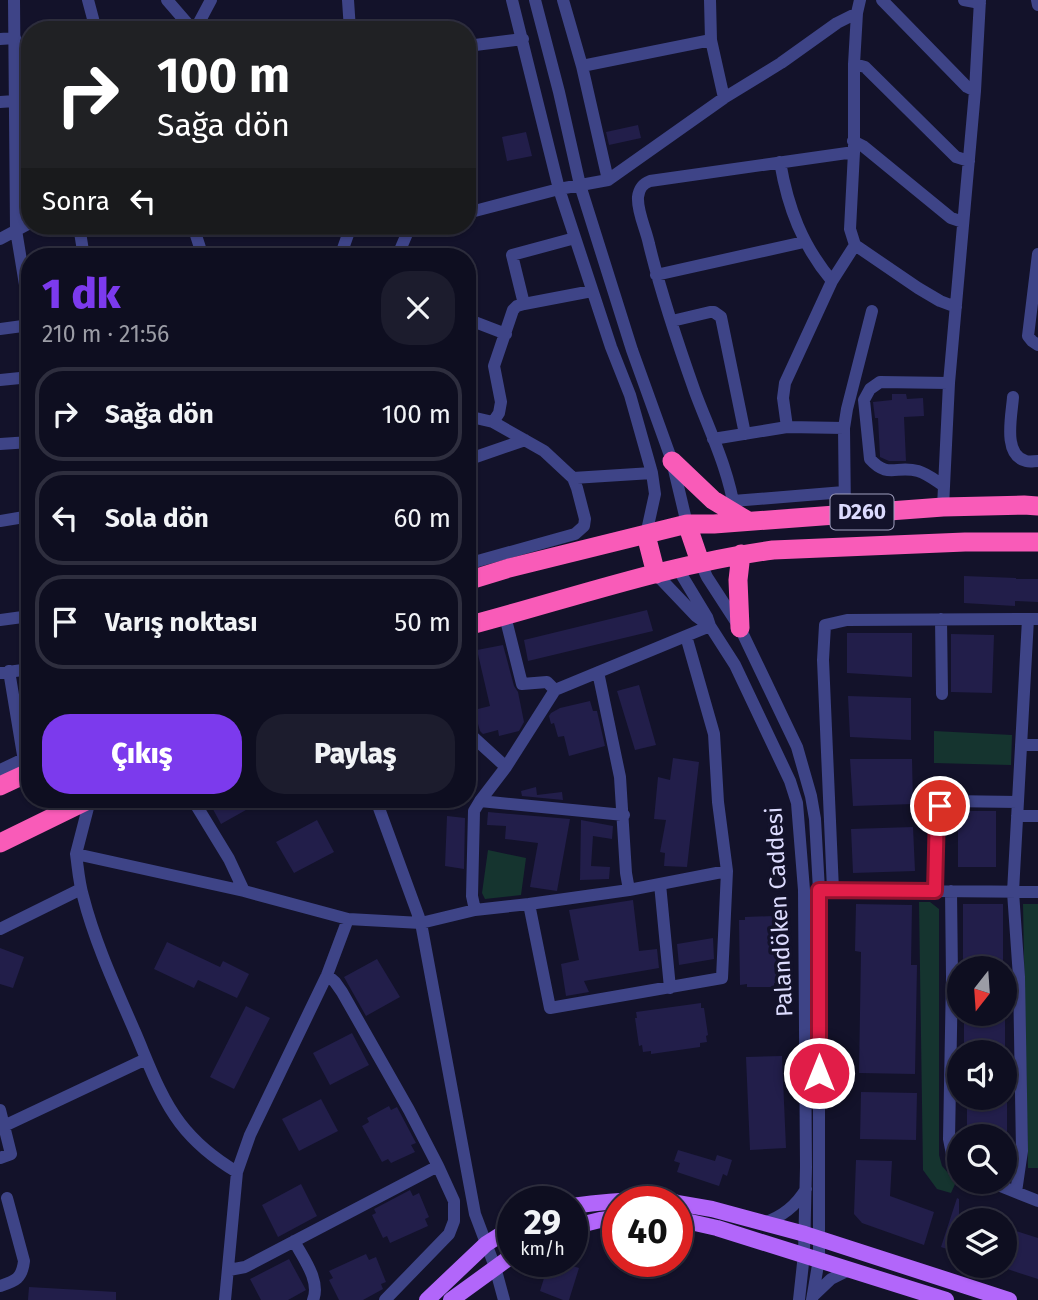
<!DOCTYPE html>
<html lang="tr">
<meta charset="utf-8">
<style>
:root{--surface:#0e0e20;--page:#1c1c2d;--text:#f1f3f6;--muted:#9b9ca5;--line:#2e2e3e;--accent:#7c3aed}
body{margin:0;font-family:"Fira Sans",sans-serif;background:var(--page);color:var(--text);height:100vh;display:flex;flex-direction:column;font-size:26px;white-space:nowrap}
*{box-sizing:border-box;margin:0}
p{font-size:23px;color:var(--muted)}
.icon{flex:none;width:38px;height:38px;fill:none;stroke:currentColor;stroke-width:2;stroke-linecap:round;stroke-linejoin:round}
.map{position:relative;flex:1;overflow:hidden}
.side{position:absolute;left:21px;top:248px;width:455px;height:560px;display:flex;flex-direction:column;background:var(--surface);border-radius:28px;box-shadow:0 2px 5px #0004,0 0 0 2px var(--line)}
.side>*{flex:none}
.guide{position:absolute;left:21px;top:21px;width:455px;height:214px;border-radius:28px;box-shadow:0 2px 5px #0004,0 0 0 2px var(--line);background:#202124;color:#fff;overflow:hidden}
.needle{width:46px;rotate:197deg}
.fabs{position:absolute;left:947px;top:956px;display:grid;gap:14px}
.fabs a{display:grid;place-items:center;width:70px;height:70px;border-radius:50%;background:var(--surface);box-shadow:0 2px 5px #0004,0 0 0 2px var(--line);font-size:35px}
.speed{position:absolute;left:497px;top:1186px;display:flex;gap:14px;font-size:35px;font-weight:700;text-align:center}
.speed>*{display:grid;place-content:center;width:91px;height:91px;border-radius:50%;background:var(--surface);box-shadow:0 2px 5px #0004,0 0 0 2px var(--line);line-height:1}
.speed small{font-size:18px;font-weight:400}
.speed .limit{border:10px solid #d22;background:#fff;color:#111}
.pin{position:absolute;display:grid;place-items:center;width:60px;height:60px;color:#fff;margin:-30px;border:4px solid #fff;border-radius:50%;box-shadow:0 2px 7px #0007}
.me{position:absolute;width:77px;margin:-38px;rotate:0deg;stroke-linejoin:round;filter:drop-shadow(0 0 5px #0008)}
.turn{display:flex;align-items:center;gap:24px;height:147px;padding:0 21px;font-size:32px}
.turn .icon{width:91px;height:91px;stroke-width:2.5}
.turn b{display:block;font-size:49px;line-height:60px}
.then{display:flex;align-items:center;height:66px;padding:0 21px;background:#0003;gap:14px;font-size:26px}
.round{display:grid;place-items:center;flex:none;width:74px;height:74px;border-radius:28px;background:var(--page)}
.headline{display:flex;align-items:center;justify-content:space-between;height:119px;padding:0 21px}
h1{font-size:42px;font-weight:800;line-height:52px;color:var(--accent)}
.action{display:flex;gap:14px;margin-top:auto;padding:14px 21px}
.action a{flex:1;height:80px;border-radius:28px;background:var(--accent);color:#fff;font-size:28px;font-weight:800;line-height:80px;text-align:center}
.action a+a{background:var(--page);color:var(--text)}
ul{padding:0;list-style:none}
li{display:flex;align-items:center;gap:21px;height:94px;margin:0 14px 10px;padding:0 7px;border:4px solid var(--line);border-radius:28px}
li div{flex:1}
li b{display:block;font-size:26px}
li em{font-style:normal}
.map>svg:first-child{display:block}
.green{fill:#15342f}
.building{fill:#221e4a}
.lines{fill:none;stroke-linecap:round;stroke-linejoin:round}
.minor{stroke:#3e4487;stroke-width:12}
.major{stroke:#b266fa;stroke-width:16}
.highway{stroke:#f95bb8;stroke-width:19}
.route-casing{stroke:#92132f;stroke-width:18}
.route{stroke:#e11d48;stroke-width:12}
.labels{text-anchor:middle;stroke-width:7;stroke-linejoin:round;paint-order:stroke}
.shield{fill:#13122a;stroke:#a09fbe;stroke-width:2}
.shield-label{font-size:21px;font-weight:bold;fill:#dcdbfe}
.street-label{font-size:23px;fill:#dcdbfe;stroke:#13122a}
</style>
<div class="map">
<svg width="1038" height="1300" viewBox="0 0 1038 1300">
<rect width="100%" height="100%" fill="#13122a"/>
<path class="green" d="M934 731 1012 735 1011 765 934 763Z
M488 850 526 858 521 895 485 899 482 893Z
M919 902H930L939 909V1155L942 1166 956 1182 951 1193 937 1189 923 1170Z
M1023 904H1038V1168H1028Z"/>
<path class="building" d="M638 125 641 138 609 145 606 132Z
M526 132 532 156 507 161 502 137Z
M892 394H906L907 399 923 398 924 416 904 417 906 461H889L880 457 878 418H875L873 402 892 400Z
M964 576 1016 578V579H1038V602L1015 601V606L964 603Z
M647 610 653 631 528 661 524 640Z
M847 633H912V677L847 673Z
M951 634 994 635 992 693 951 692Z
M503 645 514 686 518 692 524 722 519 731 499 736 498 730 483 734 480 731 474 710 490 706 477 650Z
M639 685 656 745 635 750 617 691Z
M848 696 911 698V740L850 737Z
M590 701 593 711H597L605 746 569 756 564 736 558 737 554 723 551 724 549 716 551 713 560 708Z
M673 758 699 762 687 867 664 866 665 853 660 852 666 820 654 819 658 777 670 780Z
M850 759H912L913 804 853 806Z
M536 787 537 795 562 792 563 800 522 796 521 791Z
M208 800H250L253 806 221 824Z
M958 811H996V867H958Z
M488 812 570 819 557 891 530 887 538 843 505 839 506 826 487 825Z
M447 816 465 818 464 869 445 866Z
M317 820 334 852 294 873 276 842Z
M581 820 613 826 612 839 593 836 591 866 610 867 609 879 580 880Z
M768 822H781L785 848 771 849Z
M913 827 915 871 853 873 851 829Z
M633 900 639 951 657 949 659 968 584 981 589 992 566 996 561 964 579 960 569 910Z
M856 904 912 905 911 965H917L915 1074 859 1073 861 952 855 951Z
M963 904H1003V964H963Z
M773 916V919H780L779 926H783L784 975H782L781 983H774V987H747V984L740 985 739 920H745V917Z
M713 938 714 959 679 965 677 944Z
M167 942 220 967 223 961 249 974 237 998 198 980 194 988 154 969Z
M0 948 24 957 13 988 0 984Z
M377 959 400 997 366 1016 344 977Z
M701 1003V1008H704L708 1035 706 1036 707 1042 700 1043V1047L651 1054V1051L643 1052 642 1045 639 1046 635 1018H637L636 1012Z
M246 1006 270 1018 234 1089 210 1077Z
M964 1013H1005V1052H964Z
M352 1033 369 1065 330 1085 313 1053Z
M782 1056 786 1148 750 1150 746 1057Z
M861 1092 917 1093 916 1140 860 1139Z
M967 1097H1007V1136H967Z
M321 1099 338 1131 299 1151 282 1119Z
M389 1106 391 1110 397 1107 416 1143 411 1145 415 1152 391 1163 388 1159 382 1162 362 1126 369 1122 367 1118Z
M678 1150 715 1161 717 1155 732 1160 727 1176 723 1174 719 1186 677 1172 680 1163 674 1161Z
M856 1160 892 1161 890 1196 934 1212 924 1245 862 1223 854 1214Z
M301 1184 317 1216 278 1237 262 1205Z
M410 1190 413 1196 419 1193 429 1217 425 1219 428 1226 390 1243 387 1236 383 1238 372 1215 376 1213 374 1209Z
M957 1198 959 1199V1253L941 1247Z
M1004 1227 1038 1238V1279L1004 1268Z
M366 1254 369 1260 376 1257 386 1282 381 1284 383 1289 363 1300H339L329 1280 333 1278 329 1271Z
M289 1259 306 1290 288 1300H261L250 1279Z
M549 1262H560L579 1268 569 1300H563L540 1291Z
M29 1287 116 1292V1300H28Z"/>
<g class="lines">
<path class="minor" d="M14 0 16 230 30 315
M88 0 96 30
M167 0 193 30
M348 0 350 30
M512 0 559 189 611 347 630 395 652 473 655 494 646 535
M535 0 559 92 580 185 632 350 672 461 687 524
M563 0 582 66 608 180 724 98 781 63 837 23 857 13
M710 0 711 40 724 98
M860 0 857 13 854 64V152L850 229 855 245 918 288 940 301 956 307
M882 0 967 87 975 91
M964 0 980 3
M1037 0 1038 5
M195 30 211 0
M0 39 15 38
M467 46 523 39
M854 64 865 67 956 157 969 161
M582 66 711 40
M0 102 15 101 30 96
M467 133 472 132
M853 141 863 146 951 218 963 222
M780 162C788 208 802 245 832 281
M467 213 559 189 608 180
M79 226 84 257
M193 226 203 257
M0 239 30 223
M1038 254 1028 336 1032 341 1038 345
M340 257 351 226
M397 257 409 229
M656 275 804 242
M524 304 512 255 575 238
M467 319 506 334
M672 321 710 312H714L721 317 745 434
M0 329 30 325
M0 380 30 377
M1013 397C1012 414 1002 455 1026 461 1030 462 1034 461 1038 461
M467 416 493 422 544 451 573 478 577 488 585 519 584 526 575 534 467 564
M493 422 499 413 501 402 494 366 513 310 517 306 524 304 592 291
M787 427 783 398 785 383 832 281 855 245
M713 439 787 427 844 428
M0 444 30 442
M467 460 525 440
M573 478 652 473
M944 486C936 481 928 474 918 471 896 465 888 479 870 459L864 400 870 389 880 382 949 383
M733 501 844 492
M943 507 949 383 975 91 980 0
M735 513C729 470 710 432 695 392 678 344 661 294 649 244 646 229 637 212 638 197 639 189 642 184 650 181L854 152
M845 513 844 428 847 409 872 311
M0 521 30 516
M700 562 707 577 740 628 797 747 811 796 815 819 819 890V1259L812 1300
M656 574 696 616 710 626 735 665 790 781 797 803 804 890 806 1167 804 1254 799 1300
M505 616 522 684 547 682 555 690
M941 619 942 694
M0 620 30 616
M9 671 26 773
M598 672 620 777 626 873 629 890
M0 673 30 669
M467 715 472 736 506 767
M1021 745H1038
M0 770 30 756
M90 800 76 854 244 891
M193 800 229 859 244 891 348 919 421 923 475 910 529 904 550 1008 722 978 727 871 718 802 714 734 686 636
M376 800 421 923 475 1214 495 1267 504 1300
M480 801 624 815
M1017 816H1038
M76 854C78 868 79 883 83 896 95 943 116 988 135 1032 148 1062 160 1097 180 1123 196 1144 215 1159 237 1172L250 1135 327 975 348 919
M660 884 670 988
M828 890 1038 892
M833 890 823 660 825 625 847 620 1038 619
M935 891 937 811 940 806 947 801 1018 802
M951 891 952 977 949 1139 952 1154 959 1165
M529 904 629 890 727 871
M475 910 472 896 474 811 480 801 506 767 555 690 710 626 707 617 678 569
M0 929 81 889
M327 975 335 982 342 992 409 1110 438 1166 454 1201V1221L449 1234 385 1300
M1004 1070H1020
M0 1110 11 1154 0 1158
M4 1126 146 1059
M988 1181 1038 1201
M1016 1192 1022 1151 1019 977 1013 892 1028 619
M763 1223C782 1217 796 1206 806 1189
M294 1241C303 1258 321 1281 313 1300
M229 1270 245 1267 438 1166
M0 1286C15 1281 22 1279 24 1261L7 1198
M813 1296 831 1279 851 1269
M225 1300 237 1172"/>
<path class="major" d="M677 1203 712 1209 805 1234 1009 1300
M572 1206C607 1201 640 1198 675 1202
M677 1219 717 1228 946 1300
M572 1227 600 1220 618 1218
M427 1300 486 1244 513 1227
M451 1300 513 1255"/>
<path class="highway" d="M672 461 713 500 748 521
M687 524 700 562
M646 535 656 574
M467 581 509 568 687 524H714L943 507 1024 505 1038 506
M467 626C569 599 669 564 773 550L965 542H1038
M740 628 738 580 741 554
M0 786 30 772
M0 843 88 800"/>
</g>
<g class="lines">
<defs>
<path id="route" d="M819 1073V890L935 891 937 811 940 806"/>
</defs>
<use href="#route" class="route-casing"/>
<use href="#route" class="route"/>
</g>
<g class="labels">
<rect class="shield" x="830.5" y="494.5" width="63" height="35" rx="5"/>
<g class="shield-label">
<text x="862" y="519">D260</text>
</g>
<g class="street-label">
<text transform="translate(779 912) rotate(-93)" y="8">Palandöken Caddesi</text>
</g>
</g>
</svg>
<div class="fabs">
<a><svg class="needle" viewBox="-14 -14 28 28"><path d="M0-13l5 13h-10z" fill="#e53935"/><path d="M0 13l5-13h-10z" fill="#9b9ca5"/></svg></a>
<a><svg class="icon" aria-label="sound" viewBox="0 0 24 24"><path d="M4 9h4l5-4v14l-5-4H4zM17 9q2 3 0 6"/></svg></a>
<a><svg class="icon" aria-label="search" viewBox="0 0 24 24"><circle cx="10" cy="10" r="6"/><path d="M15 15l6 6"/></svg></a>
<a><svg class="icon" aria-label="layers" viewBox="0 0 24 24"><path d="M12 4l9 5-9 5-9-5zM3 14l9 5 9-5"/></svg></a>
</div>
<div class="speed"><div>29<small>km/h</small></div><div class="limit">40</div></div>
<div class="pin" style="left:940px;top:806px;background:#d93025"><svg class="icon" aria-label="arrive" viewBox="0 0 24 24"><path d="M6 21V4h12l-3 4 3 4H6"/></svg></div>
<svg class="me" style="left:819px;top:1073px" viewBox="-20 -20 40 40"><circle r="17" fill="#e11d48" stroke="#fff" stroke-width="3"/><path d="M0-11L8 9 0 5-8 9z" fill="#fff"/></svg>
<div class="guide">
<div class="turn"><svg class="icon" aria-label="right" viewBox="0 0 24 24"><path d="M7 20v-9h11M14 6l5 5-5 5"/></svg><div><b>100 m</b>Sağa dön</div></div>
<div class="then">Sonra<svg class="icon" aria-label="left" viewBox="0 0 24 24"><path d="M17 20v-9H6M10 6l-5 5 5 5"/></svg></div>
</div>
<section class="side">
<div class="headline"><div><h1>1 dk</h1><p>210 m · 21:56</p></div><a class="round"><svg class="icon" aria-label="close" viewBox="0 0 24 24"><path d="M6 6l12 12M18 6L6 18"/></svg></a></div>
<ul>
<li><svg class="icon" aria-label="right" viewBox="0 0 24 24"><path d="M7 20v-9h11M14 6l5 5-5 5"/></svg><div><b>Sağa dön</b></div><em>100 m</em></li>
<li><svg class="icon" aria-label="left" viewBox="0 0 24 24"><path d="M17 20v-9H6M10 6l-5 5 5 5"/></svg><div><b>Sola dön</b></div><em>60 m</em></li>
<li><svg class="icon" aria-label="arrive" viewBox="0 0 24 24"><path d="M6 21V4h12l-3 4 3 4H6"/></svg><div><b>Varış noktası</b></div><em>50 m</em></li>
</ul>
<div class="action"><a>Çıkış</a><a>Paylaş</a></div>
</section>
</div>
